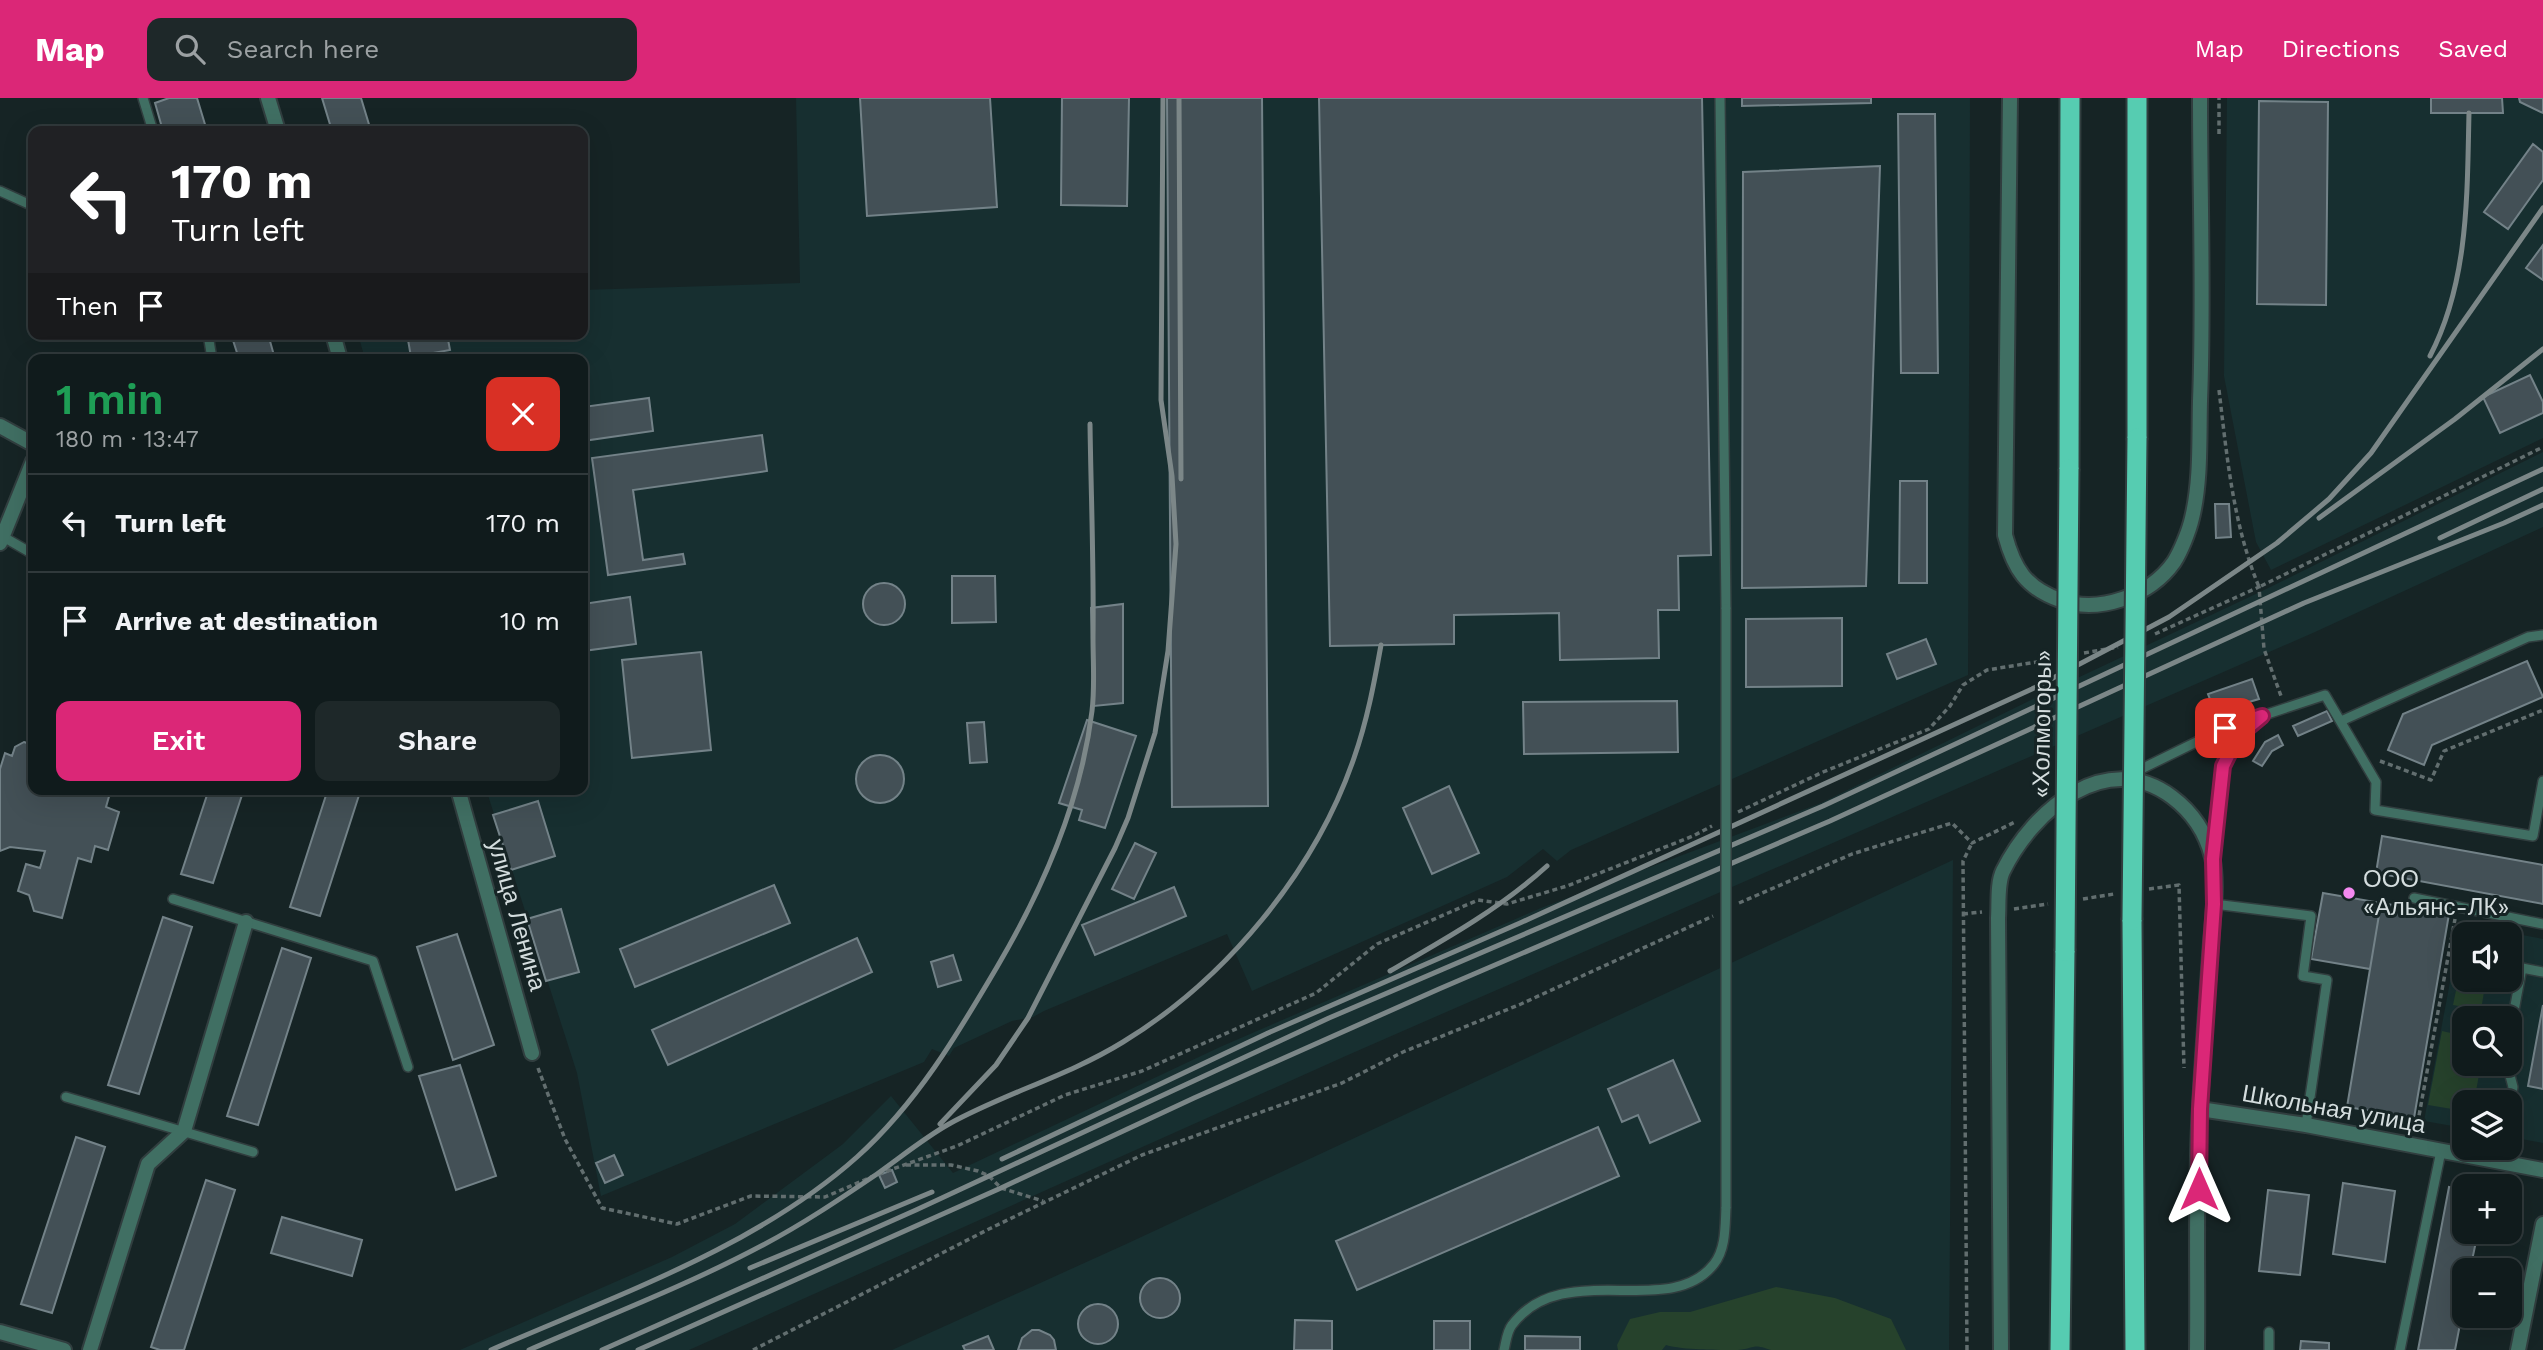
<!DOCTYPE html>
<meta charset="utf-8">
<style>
:root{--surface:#101b1c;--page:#1e2829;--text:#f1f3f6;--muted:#9ca1a3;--line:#30393b;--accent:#db2777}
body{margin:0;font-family:"Work Sans",sans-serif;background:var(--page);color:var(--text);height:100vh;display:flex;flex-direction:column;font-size:26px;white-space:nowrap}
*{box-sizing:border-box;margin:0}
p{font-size:23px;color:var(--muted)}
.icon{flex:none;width:38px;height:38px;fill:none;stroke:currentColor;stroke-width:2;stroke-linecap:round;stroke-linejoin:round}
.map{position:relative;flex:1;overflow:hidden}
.details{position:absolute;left:28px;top:256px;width:560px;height:441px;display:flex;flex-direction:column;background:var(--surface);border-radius:14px;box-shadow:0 7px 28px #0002,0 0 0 2px var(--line)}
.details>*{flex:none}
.guide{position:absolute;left:28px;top:28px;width:560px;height:214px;border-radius:14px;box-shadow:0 7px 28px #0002,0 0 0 2px var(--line);background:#202124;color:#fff;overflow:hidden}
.controls{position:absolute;left:2452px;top:824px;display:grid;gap:14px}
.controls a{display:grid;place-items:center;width:70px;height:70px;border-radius:14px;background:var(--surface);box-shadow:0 7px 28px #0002,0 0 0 2px var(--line);font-size:35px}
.pin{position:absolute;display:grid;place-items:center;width:60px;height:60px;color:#fff;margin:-30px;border-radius:14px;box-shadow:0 4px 10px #0006}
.me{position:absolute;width:77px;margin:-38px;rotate:0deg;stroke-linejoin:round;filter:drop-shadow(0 0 5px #0008)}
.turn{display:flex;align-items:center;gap:24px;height:147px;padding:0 28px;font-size:32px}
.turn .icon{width:91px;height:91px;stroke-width:2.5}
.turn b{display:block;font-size:49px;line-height:60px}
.then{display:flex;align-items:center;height:66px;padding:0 28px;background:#0003;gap:14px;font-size:26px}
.round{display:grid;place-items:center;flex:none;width:74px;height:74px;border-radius:14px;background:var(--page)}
.head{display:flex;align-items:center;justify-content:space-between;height:119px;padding:0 28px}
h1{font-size:42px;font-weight:600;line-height:52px;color:#1e9e55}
.primary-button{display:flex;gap:14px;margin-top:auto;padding:14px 28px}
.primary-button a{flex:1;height:80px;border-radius:14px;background:var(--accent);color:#fff;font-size:28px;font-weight:600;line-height:80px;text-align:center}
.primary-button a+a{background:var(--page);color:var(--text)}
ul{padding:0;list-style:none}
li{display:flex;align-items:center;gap:21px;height:98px;padding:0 28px;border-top:2px solid var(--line)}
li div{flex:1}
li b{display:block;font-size:26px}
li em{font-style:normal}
header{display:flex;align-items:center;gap:42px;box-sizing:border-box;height:98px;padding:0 35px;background:var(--accent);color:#fff}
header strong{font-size:33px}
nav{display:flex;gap:38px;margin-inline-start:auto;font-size:24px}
.search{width:490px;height:63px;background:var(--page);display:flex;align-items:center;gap:18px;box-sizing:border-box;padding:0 24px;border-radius:14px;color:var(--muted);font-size:26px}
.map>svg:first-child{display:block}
.built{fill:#172f30;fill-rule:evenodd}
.green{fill:#26422c}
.building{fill:#435056;stroke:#738288;stroke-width:2}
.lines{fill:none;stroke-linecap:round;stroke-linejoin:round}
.service-casing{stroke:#313e3f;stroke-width:12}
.minor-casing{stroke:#313e3f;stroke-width:18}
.tertiary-casing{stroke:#313e3f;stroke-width:18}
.trunk-casing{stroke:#313e3f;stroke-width:23}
.path{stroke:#626e6f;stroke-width:3.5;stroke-dasharray:5 3.5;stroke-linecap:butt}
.service{stroke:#406f63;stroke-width:9}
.minor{stroke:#406f63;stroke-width:14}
.tertiary{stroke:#406f63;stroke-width:14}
.trunk{stroke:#56ccb1;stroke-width:19}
.rail{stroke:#7c8788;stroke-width:5}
.service-bridge-casing{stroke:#313e3f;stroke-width:12;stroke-linecap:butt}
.trunk-bridge-casing{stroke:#313e3f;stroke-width:23;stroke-linecap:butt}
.service-bridge{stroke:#406f63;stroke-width:9}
.trunk-bridge{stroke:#56ccb1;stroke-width:19}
.route-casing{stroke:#8e194d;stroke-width:18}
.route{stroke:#db2777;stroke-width:12}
.poi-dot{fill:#f489f0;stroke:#162425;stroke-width:2.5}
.labels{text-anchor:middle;stroke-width:6;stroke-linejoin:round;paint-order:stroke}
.street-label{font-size:24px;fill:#d4ddde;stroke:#162425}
.poi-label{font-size:24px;fill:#d4ddde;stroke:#162425;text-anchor:start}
</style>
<header>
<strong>Map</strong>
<div class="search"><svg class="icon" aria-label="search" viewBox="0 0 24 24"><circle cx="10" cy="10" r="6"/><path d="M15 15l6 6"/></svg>Search here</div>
<nav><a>Map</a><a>Directions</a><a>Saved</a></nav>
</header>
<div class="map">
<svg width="2543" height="1252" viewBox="0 0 2543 1252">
<rect width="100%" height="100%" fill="#162425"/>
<path class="built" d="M796 0H1970L1968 577 1571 752 1557 763 1543 751 1507 779 1252 893 1227 836 1044 913 1033 919 1012 923 954 950 949 958 932 951 924 964 601 1098 577 975 486 691H583V261H365L358 236H583V192L800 185Z
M2227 0H2543V340L2271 472 2256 444 2224 278Z
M2543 354V429L2315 534 1348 957 689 1252H460L672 1159 735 1126 843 1046 891 998 953 1075 1220 949 1541 810 1821 705 2037 599 2260 494Z
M1953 762 1949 1252H892L1124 1147Z
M2461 825 2543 841V1045L2510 1039V1004H2464V1030L2424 1023ZM2464 836H2510V882H2464ZM2464 920H2510V966H2464Z"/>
<path class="green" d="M2464 854V882H2486L2481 912 2453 907Z
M2442 933 2464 938V966H2481L2474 1004H2464V1013L2428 1007Z
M1776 1189 1835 1200 1891 1221 1906 1252H1771C1752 1245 1756 1250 1738 1252 1719 1252 1683 1252 1666 1247L1662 1252H1618L1617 1247 1630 1221 1660 1214H1690Z"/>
<path class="building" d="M169 0H197L207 33H163L155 5Z
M322 0H361L371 33H332Z
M860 0H990L997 109 867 118Z
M1062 0H1129L1127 108 1061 107Z
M1167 0H1262L1268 708 1172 709Z
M1319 0H1702L1711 457 1678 458 1679 512H1658L1659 560 1560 562 1559 515 1454 517V546L1330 548Z
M1742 0H1871V5L1742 8Z
M2431 0H2502L2503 15H2431Z
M2519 0H2543V15L2520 4Z
M2259 3 2328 4 2326 207 2257 206Z
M1898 16H1935L1938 275H1901Z
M2533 46 2543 54V82L2508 131 2484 114Z
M1880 68 1866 488 1742 490 1743 74Z
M2543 147V182L2526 170Z
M231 236H268L275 261H239Z
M407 236H447L450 252 411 259Z
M583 265 589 304 583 305Z
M2530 277 2543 304V315L2500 335 2483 299Z
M649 300 653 333 583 343V309Z
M762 337 767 373 633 392 643 462 683 456 685 466 608 477 592 360Z
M1900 383H1927V485H1899Z
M2215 406H2229L2231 439 2216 440Z
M952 478H995L996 524 952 525Z
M863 506a21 21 0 1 1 42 0a21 21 0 1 1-42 0Z
M630 499 636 546 583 553V506Z
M1123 506V605L1094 608 1091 510Z
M1842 520V588L1746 589V521Z
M1926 541 1936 566 1897 581 1887 556Z
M701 554 711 652 632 660 622 562Z
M2527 563 2543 599 2432 647 2424 667 2388 652 2403 616Z
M2252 581 2259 601 2215 614 2208 596Z
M1677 603 1678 654 1524 656 1523 604Z
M2327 613 2332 623 2298 638 2293 628Z
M1087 622 1136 638 1105 730 1079 722 1082 712 1059 705Z
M984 624 987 664 970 665 967 625Z
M2278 637 2283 647 2272 653 2262 668 2253 663 2265 644Z
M24 644 33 647V691H99L110 695 106 709 119 714 108 752 95 748 91 764 78 760 62 820 34 813 29 797 18 793 26 766 40 770 45 753 10 749 0 753V671L5 655 12 658 15 649Z
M856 681a24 24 0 1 1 48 0a24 24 0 1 1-48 0Z
M1449 688 1479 755 1432 776 1403 710Z
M209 691H244L213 785 181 776Z
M328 691H361L320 818 290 809Z
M538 703 555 758 511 772 493 717Z
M2382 738 2543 767V806L2376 775Z
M1135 745 1156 755 1134 801 1112 791Z
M774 787 790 825 635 889 620 851Z
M1174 789 1186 818 1095 857 1082 827Z
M2323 795 2381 805 2370 871 2311 861Z
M2381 805 2449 816 2414 1020 2347 1009Z
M561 811 579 874 546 883 527 821Z
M163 819 192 829 139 996 108 987Z
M457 836 494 947 453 962 417 849Z
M857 840 872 874 668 967 652 932Z
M282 850 311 860 258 1027 227 1018Z
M953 857 961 882 938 889 931 864Z
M2543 907V991L2528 988Z
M1673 962 1700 1023 1650 1045 1638 1017 1622 1024 1608 991Z
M460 967 496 1078 456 1092 419 978Z
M1598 1029 1619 1078 1357 1192 1336 1143Z
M76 1039 105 1049 52 1215 21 1206Z
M614 1057 623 1077 605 1085 596 1065Z
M892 1072 897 1084 885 1090 879 1077Z
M206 1082 235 1092 184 1252H160L151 1249Z
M2343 1085 2395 1093 2385 1164 2333 1156Z
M2449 1089 2464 1092V1134H2478L2470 1172H2464V1206L2455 1252H2418Z
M2268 1092 2309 1097 2300 1177 2259 1173Z
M282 1119 362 1142 352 1178 271 1155Z
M1140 1200a20 20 0 1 1 40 0a20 20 0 1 1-40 0Z
M1078 1226a20 20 0 1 1 40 0a20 20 0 1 1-40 0Z
M1295 1222 1332 1223V1252H1294Z
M1434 1223H1470V1252H1434Z
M1032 1232H1039L1050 1237 1054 1242 1056 1252H1018L1022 1240Z
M988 1238 994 1252H965L963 1248Z
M1525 1238 1580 1239V1252H1525Z
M2301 1243 2329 1245V1252H2300Z"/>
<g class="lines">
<defs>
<path id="service" d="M143 0 153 33
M1720 0 1726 511
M0 93 33 108
M208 236 212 261
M0 437 33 456
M2341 623 2528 539 2543 537
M2133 675 2225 630 2325 597 2376 684 2375 712 2533 738 2543 683
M2213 756 2223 668 2238 638 2257 622
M2414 800 2543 826
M173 801 373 863 408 969
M2214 806 2311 818 2303 878 2327 882 2306 1027
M2510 934 2522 870 2543 874
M2507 966 2513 989 2510 1007
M66 999 253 1054
M2499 1064 2501 1050
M1504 1252C1506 1244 1507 1233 1512 1227 1563 1159 1670 1223 1714 1166 1726 1151 1725 1128 1726 1109
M2269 1252V1234
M2400 1252 2441 1053"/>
<path id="minor" d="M268 0 278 33
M333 236 340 261
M0 328 33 346
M0 445 33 363
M458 691 532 955
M2200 1011 2306 1027 2543 1072
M0 1234 64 1252
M90 1252 148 1066 184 1033 246 824
M2518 1252 2543 1126"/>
<path id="tertiary" d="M2010 0 2005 437C2014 471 2026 490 2060 502 2099 516 2150 498 2174 464 2181 453 2189 433 2192 420 2201 383 2199 341 2200 303 2204 202 2200 101 2200 0
M2001 1252 1998 820C1999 806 1997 785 2003 773 2033 712 2106 650 2172 699 2192 714 2206 735 2212 759 2218 784 2213 819 2211 844 2207 899 2203 953 2200 1008 2195 1089 2198 1171 2197 1252"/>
<path id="trunk" d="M2137 0V340
M2069 371 2070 0
M2132 822 2135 1252
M2060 1252 2065 853"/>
</defs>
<use href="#service" class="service-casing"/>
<use href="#minor" class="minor-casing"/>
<use href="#tertiary" class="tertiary-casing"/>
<use href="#trunk" class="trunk-casing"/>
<path class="path" d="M2219 36V0
M2219 292C2227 359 2233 426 2259 489L2543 349
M2155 536 2259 489 2264 551 2281 598
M2084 555 2118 549
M2380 663 2431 682 2444 653 2543 612
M1738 714 1823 674 1929 631 1950 608 1963 587 1987 572 2049 562
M2149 791 2179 787 2184 970
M2083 801 2114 796
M1739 805 1852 756 1952 725 1972 745 2015 724
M2014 811 2048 806
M1963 816 1982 814
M538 970 565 1041 602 1110 677 1126 751 1098 825 1099 876 1077 957 1048 1065 997 1142 973 1316 895 1377 846 1478 802 1507 806 1567 788 1693 738 1712 728
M2416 1034 2455 821
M906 1067H951L978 1073 989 1078 1001 1090 1043 1103
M753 1252 989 1131 1142 1057 1342 985 1403 954 1521 906 1713 818
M1967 1252 1963 763 1972 745"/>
<use href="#service" class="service"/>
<use href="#minor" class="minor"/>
<use href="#tertiary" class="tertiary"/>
<use href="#trunk" class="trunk"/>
<path class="rail" d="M1179 0 1181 381
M2430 258C2469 183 2467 96 2469 15
M2319 420 2455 321 2543 251
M2440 440 2543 391
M1390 873C1444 842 1501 810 1547 768
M940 1026 996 967 1028 920 1115 750 1128 720 1155 635 1168 553 1176 446 1172 378 1161 302 1163 0
M1002 1061 1268 935 1520 825 2032 591 2169 519 2277 445 2329 401 2371 355 2543 110
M750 1170 932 1094
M491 1252C614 1198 755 1150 857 1059 917 1005 957 937 997 869 1043 791 1081 703 1092 613 1095 589 1093 564 1093 540 1094 469 1091 397 1090 326
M529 1252C607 1218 688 1187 763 1147 803 1126 840 1101 877 1076 901 1059 924 1040 949 1026 1005 995 1068 978 1123 944 1225 882 1315 774 1354 660 1367 623 1374 586 1381 547
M602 1252 916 1112 1329 920 1823 708 2543 371
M638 1252 1001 1090 1194 1000 1439 891 1830 723 2304 505 2504 425 2543 407"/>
<defs>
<path id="service-bridge" d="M1726 511V1109"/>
<path id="trunk-bridge" d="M2132 822 2137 340
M2065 853 2069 371"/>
</defs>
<use href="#service-bridge" class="service-bridge-casing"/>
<use href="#trunk-bridge" class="trunk-bridge-casing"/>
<use href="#service-bridge" class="service-bridge"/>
<use href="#trunk-bridge" class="trunk-bridge"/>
</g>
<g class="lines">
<defs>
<path id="route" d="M2199 1091 2200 1011 2214 806 2213 761 2223 668 2238 638 2262 618 2225 630"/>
</defs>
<use href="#route" class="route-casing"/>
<use href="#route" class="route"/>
</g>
<circle class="poi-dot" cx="2349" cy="795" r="7"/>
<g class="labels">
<g class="street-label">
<text transform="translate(2042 626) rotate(-89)" y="8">«Холмогоры»</text>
<text transform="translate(517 817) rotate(74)" y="8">улица Ленина</text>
<text transform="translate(2334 1011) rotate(10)" y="8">Школьная улица</text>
</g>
<g class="poi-label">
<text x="2363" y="789">ООО<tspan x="2363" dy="28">«Альянс-ЛК»</tspan></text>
</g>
</g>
</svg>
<div class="controls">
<a><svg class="icon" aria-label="sound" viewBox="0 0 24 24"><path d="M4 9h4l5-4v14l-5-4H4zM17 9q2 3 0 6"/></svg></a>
<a><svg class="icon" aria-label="search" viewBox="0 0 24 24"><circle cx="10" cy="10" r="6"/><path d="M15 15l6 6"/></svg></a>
<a><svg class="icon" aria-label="layers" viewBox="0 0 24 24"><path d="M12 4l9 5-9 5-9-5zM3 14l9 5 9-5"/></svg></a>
<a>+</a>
<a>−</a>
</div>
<div class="pin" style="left:2225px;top:630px;background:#d93025"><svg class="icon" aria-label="arrive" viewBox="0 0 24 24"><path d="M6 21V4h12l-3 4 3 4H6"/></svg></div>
<svg class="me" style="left:2199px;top:1091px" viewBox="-20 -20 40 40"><path d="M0-17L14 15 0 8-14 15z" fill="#db2777" stroke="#fff" stroke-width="4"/></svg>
<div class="guide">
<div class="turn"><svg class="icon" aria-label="left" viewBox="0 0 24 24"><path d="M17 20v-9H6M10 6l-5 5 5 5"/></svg><div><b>170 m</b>Turn left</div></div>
<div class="then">Then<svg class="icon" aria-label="arrive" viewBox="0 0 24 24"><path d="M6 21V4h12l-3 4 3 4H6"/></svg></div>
</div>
<section class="details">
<div class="head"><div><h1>1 min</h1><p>180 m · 13:47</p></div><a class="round" style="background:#d93025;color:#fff"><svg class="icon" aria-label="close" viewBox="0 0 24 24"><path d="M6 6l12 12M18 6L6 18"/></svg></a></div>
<ul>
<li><svg class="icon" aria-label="left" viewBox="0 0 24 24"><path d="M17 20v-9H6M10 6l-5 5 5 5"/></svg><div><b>Turn left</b></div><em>170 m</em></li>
<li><svg class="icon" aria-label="arrive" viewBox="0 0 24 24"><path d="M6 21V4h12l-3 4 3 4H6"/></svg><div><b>Arrive at destination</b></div><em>10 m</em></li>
</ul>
<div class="primary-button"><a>Exit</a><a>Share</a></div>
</section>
</div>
